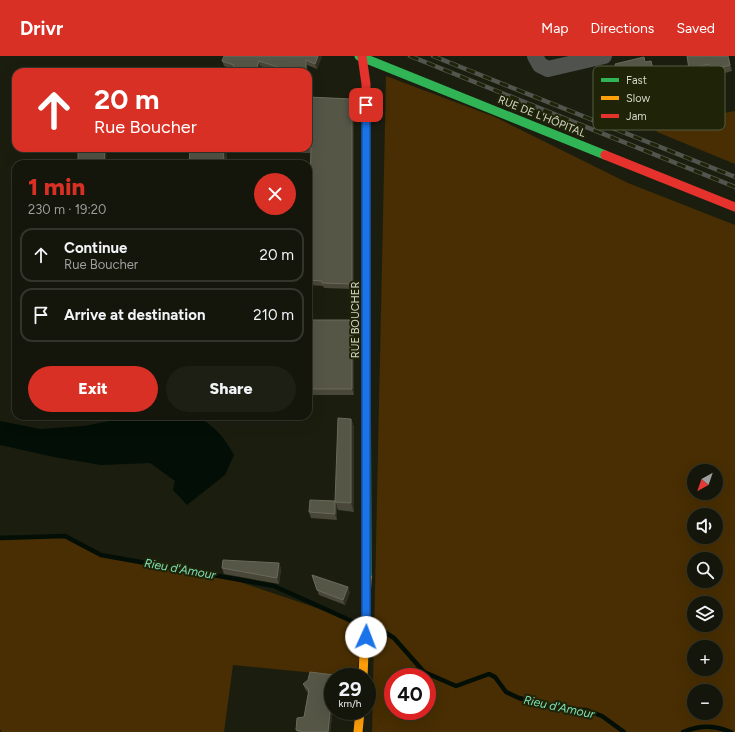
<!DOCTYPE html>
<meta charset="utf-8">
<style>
:root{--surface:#14160b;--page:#1d1f14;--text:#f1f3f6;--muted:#9d9f9d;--line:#33352c;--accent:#d93025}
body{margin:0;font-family:Figtree,sans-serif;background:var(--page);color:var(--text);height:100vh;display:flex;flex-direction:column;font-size:15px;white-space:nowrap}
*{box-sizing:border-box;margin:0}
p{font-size:13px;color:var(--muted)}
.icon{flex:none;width:22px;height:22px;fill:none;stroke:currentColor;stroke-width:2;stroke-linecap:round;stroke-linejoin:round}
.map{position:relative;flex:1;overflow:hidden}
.side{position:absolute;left:12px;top:104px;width:300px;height:260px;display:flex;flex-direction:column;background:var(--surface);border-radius:12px;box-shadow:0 4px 16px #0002,0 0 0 1px var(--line)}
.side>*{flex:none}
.guide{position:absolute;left:12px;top:12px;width:300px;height:84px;border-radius:12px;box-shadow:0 4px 16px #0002,0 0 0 1px var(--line);background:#d93025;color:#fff;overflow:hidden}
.needle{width:26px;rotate:220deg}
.controls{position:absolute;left:687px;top:408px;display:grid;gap:8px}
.controls a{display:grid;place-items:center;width:36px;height:36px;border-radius:50%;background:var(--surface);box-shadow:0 4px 16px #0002,0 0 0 1px var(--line);font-size:20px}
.speed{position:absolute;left:324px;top:612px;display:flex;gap:8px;font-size:20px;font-weight:700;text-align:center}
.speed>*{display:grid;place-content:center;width:52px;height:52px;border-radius:50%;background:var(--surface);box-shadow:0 4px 16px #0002,0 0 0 1px var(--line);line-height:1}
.speed small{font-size:10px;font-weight:400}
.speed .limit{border:6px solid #d22;background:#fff;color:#111}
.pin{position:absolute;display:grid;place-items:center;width:34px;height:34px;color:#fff;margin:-17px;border-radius:8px;box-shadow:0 2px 6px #0006}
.me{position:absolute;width:44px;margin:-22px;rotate:2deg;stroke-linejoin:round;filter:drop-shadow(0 0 3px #0008)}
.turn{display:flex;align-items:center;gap:14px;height:84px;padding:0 16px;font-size:18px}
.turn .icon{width:52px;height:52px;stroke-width:2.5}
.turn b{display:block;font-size:28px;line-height:34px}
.round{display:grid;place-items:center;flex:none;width:42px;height:42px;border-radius:21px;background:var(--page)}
.summary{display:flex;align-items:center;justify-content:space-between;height:68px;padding:0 16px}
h1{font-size:24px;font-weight:800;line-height:30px;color:var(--accent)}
.button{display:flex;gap:8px;margin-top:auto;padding:8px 16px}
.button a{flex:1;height:46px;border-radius:24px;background:var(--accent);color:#fff;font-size:16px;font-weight:800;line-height:46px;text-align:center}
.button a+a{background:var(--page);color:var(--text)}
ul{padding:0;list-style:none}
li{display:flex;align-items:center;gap:12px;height:54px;margin:0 8px 6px;padding:0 8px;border:2px solid var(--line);border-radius:12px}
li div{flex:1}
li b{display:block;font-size:15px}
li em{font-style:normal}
header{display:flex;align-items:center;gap:24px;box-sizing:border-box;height:56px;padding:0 20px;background:var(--accent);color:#fff}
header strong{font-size:19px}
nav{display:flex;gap:22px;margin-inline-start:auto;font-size:14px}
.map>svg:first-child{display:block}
.green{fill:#482e02;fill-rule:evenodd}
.water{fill:#020e06}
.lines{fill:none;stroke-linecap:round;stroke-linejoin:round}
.stream{stroke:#020e06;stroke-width:4.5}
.street{stroke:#4f524d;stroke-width:16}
.fast{stroke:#30b455;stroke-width:9}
.slow{stroke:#ff9f0a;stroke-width:9}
.jam{stroke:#e5322d;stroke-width:9}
.rail-casing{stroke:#52554d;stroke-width:4.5}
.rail{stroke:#1f2409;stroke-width:3;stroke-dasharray:9;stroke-linecap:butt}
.wall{fill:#484738}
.shaded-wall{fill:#2f3021}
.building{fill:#565647;stroke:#6a6a5b}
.route-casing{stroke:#114b97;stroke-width:10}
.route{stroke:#1a73e8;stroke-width:7}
.labels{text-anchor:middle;stroke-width:4;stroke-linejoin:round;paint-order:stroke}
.street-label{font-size:11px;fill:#d3d7c7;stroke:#1f2409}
.water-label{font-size:12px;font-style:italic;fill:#7de0b7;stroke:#1f2409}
.key{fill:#1f2409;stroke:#555a42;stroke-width:1}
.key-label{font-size:11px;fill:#d3d7c7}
</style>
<header>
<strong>Drivr</strong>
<nav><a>Map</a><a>Directions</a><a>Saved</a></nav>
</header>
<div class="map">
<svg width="735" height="676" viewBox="0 0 735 676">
<rect width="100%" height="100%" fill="#1b1e0f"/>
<path class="green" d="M386 20 495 61 628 127 735 169V676H372ZM694 415H716V437H694ZM694 459H716V481H694ZM694 503H716V525H694ZM694 547H716V569H694ZM694 591H716V613H694ZM393 621H427V655H393ZM694 635H716V657H694Z
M735 55V108L657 76 655 71Z
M65 480 101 499 228 522 367 569 355 621 233 609 224 676H2L0 673V482Z"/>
<path class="water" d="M136 360H193C210 364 226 383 234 399L225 419 187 449 173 434 175 425 150 407 101 409 54 401 0 389V365L40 373 84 370Z"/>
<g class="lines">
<path class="stream" d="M0 482 65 480 101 499 274 530 356 567
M378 572 394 582 424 616 456 630 489 618 495 621 506 636 519 642 558 653 586 654 602 660 624 676
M683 676C701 669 713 669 731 676"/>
<path class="street" d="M535 0 540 9 548 13 604 0"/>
<path class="fast" d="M359 0 605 99
M366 203 367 521"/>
<path class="slow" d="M363 621 367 521
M358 676 360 655"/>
<path class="jam" d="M362 0 366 28V203
M605 99 735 151"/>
<defs>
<path id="rail" d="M410 0 735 131
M433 0 735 121"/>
</defs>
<use href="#rail" class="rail-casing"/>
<use href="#rail" class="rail"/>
</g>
<path class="wall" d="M322 0 317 13 307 9 279 16 260 10 258 16H231L232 13 224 10 222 5Z
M687 0H728L732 15 714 20 711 14 691 19 689 13Z
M645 6 653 10 656 23 616 33 614 27Z
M309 41 352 43 354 48V233L324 232 323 230 309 229 308 227 309 152 308 149V121H310L311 97H300L298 92Z
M190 92H226L227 108H189Z
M78 105 106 108H79Z
M308 264H352L354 270V339H308Z
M351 363 354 371V456L338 454 335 446Z
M337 450V464L311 462 309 456Z
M279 507 281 513 279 528 224 518 222 512Z
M312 519 350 536 345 549 319 539Z
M334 619 335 621H333V652L330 676H297L296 674 304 661 308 637 305 633 303 628Z"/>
<path class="shaded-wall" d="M318 0H322L317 13 315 8Z
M306 4 307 9 308 16H306Z
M259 5 260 10 258 16H256V14Z
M308 19 309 46 308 42Z
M352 43 354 48V233L352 228Z
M105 92H107L106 108H104Z
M223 92H226L227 108H225L224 104Z
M352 264 354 270V339L352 333Z
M351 363 354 371V456L351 447Z
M335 445 337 450V464L335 458Z
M279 507 281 513 279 528 277 522Z
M348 531 350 536 345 549 343 544Z
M333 627V652L330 676H328Z"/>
<path class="building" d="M224 0H318L315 8 306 4V16H279L281 12 259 5 256 14 250 12 249 16H231L234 9 222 5Z
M687 0H728L730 9 712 14 709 8 689 13Z
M644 1 645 6 651 5 654 17 614 27 611 15 617 14 615 8Z
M308 41 352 43V228L322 227V225L308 224 309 147H308V121H310L311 92H302H308Z
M78 92H105L104 108 78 105Z
M190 92H223L224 104H214V108H189Z
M308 264H352V333H308Z
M338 362 351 363V447L335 446Z
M310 444 335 445V458L309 456Z
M223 504 279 507 277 522 222 512Z
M312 519 348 531 343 544 317 534Z
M310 616 334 619V621H333V627L328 676H301V675L296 674 297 662 304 661 309 634 303 628 308 624Z"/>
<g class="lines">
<defs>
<path id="route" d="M366 49V581"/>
</defs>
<use href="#route" class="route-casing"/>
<use href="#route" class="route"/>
</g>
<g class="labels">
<g class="street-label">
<text transform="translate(542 60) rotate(22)" y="4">RUE DE L'HÔPITAL</text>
<text transform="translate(355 264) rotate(-90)" y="4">RUE BOUCHER</text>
</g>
<g class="water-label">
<text transform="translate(180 513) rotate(10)" y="4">Rieu d'Amour</text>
<text transform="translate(559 651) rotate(12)" y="4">Rieu d'Amour</text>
</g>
</g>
<rect x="593" y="10" width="132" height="64" rx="6" class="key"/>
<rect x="601" y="22" width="18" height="4" fill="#30b455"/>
<rect x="601" y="40" width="18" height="4" fill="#ff9f0a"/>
<rect x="601" y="58" width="18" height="4" fill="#e5322d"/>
<g class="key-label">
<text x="626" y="28">Fast</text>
<text x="626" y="46">Slow</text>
<text x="626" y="64">Jam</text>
</g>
</svg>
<div class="controls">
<a><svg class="needle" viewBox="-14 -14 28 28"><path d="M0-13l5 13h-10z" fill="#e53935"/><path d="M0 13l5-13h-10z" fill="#9d9f9d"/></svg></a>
<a><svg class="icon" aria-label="sound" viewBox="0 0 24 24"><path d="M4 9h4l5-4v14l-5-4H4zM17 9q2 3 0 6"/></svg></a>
<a><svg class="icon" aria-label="search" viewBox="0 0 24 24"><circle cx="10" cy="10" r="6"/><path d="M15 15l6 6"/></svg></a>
<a><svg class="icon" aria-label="layers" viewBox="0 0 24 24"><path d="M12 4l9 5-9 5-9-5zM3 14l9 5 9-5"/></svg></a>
<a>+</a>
<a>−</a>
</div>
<div class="speed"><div>29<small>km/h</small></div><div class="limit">40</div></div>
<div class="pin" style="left:366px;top:49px;background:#d93025"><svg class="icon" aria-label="arrive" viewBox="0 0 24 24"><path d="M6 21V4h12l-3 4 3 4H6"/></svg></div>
<svg class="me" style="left:366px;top:581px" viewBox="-20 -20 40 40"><circle r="19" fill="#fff"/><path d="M0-13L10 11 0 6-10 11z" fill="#1a73e8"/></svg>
<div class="guide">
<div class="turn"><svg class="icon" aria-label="ahead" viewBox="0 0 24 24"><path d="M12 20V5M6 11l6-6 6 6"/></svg><div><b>20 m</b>Rue Boucher</div></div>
</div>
<section class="side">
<div class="summary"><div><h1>1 min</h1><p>230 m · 19:20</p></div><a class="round" style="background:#d93025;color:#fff"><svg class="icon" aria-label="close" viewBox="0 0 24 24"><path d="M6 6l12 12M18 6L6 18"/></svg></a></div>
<ul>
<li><svg class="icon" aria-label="ahead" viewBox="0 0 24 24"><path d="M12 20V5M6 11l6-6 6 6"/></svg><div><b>Continue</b><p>Rue Boucher</p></div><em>20 m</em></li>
<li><svg class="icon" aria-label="arrive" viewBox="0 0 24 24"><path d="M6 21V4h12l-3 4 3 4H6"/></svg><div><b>Arrive at destination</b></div><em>210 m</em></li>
</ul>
<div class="button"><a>Exit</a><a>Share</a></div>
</section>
</div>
